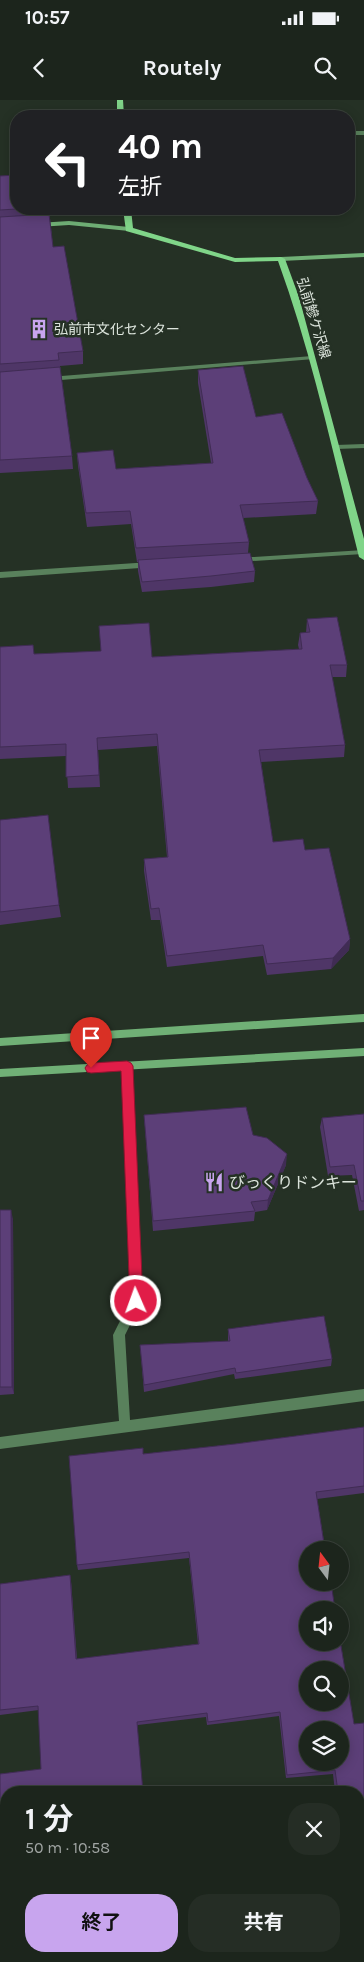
<!DOCTYPE html>
<html lang="ja">
<meta charset="utf-8">
<style>
:root{--surface:#1c251c;--page:#252d25;--text:#f1f3f6;--muted:#a0a5a3;--line:#3a423b;--accent:#c8a5ee}
body{margin:0;font-family:Karla,"Noto Sans JP",sans-serif;background:var(--page);color:var(--text);height:100vh;display:flex;flex-direction:column;font-size:19px;white-space:nowrap}
*{box-sizing:border-box;margin:0}
p{font-size:16px;color:var(--muted)}
.icon{flex:none;width:28px;height:28px;fill:none;stroke:currentColor;stroke-width:2;stroke-linecap:round;stroke-linejoin:round}
.map{position:relative;flex:1;overflow:hidden}
.drawer{position:absolute;left:0px;top:1686px;width:365px;height:176px;display:flex;flex-direction:column;background:var(--surface);border-radius:20px 20px 0 0;box-shadow:0 2px 12px #0003,0 0 0 1px var(--line)}
.drawer>*{flex:none}
.guide{position:absolute;left:10px;top:10px;width:345px;height:105px;border-radius:20px;box-shadow:0 2px 12px #0003,0 0 0 1px var(--line);background:#202124;color:#fff;overflow:hidden}
.needle{width:32px;rotate:345deg}
.controls{position:absolute;left:299px;top:1441px;display:grid;gap:10px}
.controls a{display:grid;place-items:center;width:50px;height:50px;border-radius:50%;background:var(--surface);box-shadow:0 2px 12px #0003,0 0 0 1px var(--line);font-size:25px}
.pin{position:absolute;display:grid;place-items:center;width:42px;height:42px;color:#fff;margin:-51px -21px;border-radius:50% 50% 50% 0;rotate:-45deg;box-shadow:0 0 5px #0007}
.pin .icon{rotate:45deg}
.me{position:absolute;width:55px;margin:-28px;rotate:358deg;stroke-linejoin:round;filter:drop-shadow(0 0 4px #0008)}
.turn{display:flex;align-items:center;gap:18px;height:105px;padding:0 25px;font-size:22px}
.turn .icon{width:65px;height:65px;stroke-width:2.5}
.turn b{display:block;font-size:35px;line-height:42px}
.round{display:grid;place-items:center;flex:none;width:52px;height:52px;border-radius:20px;background:var(--page)}
.headline{display:flex;align-items:center;justify-content:space-between;height:85px;padding:0 25px}
h1{font-size:30px;font-weight:700;line-height:38px}
.button{display:flex;gap:10px;margin-top:auto;padding:10px 25px}
.button a{flex:1;height:58px;border-radius:20px;background:var(--accent);color:#111;font-size:20px;font-weight:700;line-height:58px;text-align:center}
.button a+a{background:var(--page);color:var(--text)}
.status{display:flex;justify-content:space-between;align-items:center;height:35px;padding:0 25px;background:var(--surface);direction:ltr}
.status svg{height:14px;fill:currentColor}
header{display:flex;justify-content:space-between;align-items:center;height:65px;padding:0 25px;background:var(--surface);font-size:22px;font-weight:700}
.map>svg:first-child{display:block}
.lines{fill:none;stroke-linecap:round;stroke-linejoin:round}
.lane{fill:#59815c;fill-rule:evenodd}
.street{fill:#59815c;fill-rule:evenodd}
.secondary{fill:#70b076;fill-rule:evenodd}
.primary{fill:#80d589;fill-rule:evenodd}
.wall{fill:#4f3667}
.shaded-wall{fill:#402c54}
.building{fill:#5c3f78;stroke:#402c54;fill-rule:evenodd}
.route{fill:#e11d48;stroke:#92132f}
.labels{text-anchor:middle;stroke-width:5;stroke-linejoin:round;paint-order:stroke}
.far-street-label{font-size:14px;fill:#dce4dc;stroke:#253125}
.far-poi-label{font-size:14px;fill:#dce4dc;stroke:#253125;text-anchor:start}
.poi-label{font-size:16px;fill:#dce4dc;stroke:#253125;text-anchor:start}
</style>
<div class="status"><b>10:57</b><svg viewBox="0 0 49 12"><path d="M0 12V9h3v3zM5 12V6h3v6zM10 12V3h3v9zM15 12V0h3v12zM26 1h20v11H26zM47 4h2v5h-2z"/></svg></div>
<header><svg class="icon" aria-label="back" viewBox="0 0 24 24"><path d="M15 5l-7 7 7 7"/></svg>Routely<svg class="icon" aria-label="search" viewBox="0 0 24 24"><circle cx="10" cy="10" r="6"/><path d="M15 15l6 6"/></svg></header>
<div class="map">
<svg width="364" height="1862" viewBox="0 0 364 1862">
<rect width="100%" height="100%" fill="#253125"/>
<g class="lines">
<path class="lane" d="M312 256 314 257V259L49 281 46 279 49 277Z"/>
<path class="street" d="M349 31H364V35H349Z
M364 344V348L336 349 332 347 336 345Z
M364 450 363 454 238 462 234 460 238 458Z
M151 462 154 463V467L0 478V472Z
M127 962 131 963 132 966 142 1201 125 1235 130 1320 364 1289V1301L0 1349V1337L119 1321 113 1235 130 1201 122 966 123 963Z"/>
<path class="secondary" d="M69 121 129 127 132 129 129 131 69 125 38 127 35 125 38 123Z
M364 153V157L281 161 278 159 281 157Z
M364 914V922L0 946V938Z
M364 948V956L0 977V969Z"/>
<path class="primary" d="M117 0H123L124 16H117Z
M123 109H131L133 128 235 158 281 157 285 159 299 197 364 439V460L359 457C334 358 313 257 278 161L235 162 126 131Z"/>
</g>
<path class="wall" d="M0 76 16 109H49L53 147 83 251V264L60 266 72 356 73 369 0 373Z
M198 270 256 317 307 378 318 401 316 414 243 418 249 442 248 453 255 471 254 482 211 487 142 492 138 471V462H137L131 424 87 427 78 366 77 353 116 369 211 363 198 283Z
M307 519 347 565 346 577H332L345 645 344 657 261 662 273 742 305 750 350 839 349 850 331 869 267 875 263 856 167 867 160 820H151L144 771V759L167 757 157 646 98 650 100 687 68 688 66 656 0 659V547L35 554 152 557 299 549 298 545 300 533H306Z
M0 720 59 805 61 817 0 825Z
M364 1014V1110L359 1111 352 1075 328 1076 320 1027 322 1018Z
M144 1015 253 1035 286 1065 267 1110 255 1112 254 1121 153 1131Z
M0 1110 13 1119 14 1294 0 1295Z
M228 1229 332 1259 331 1266 235 1279 234 1274 144 1292 140 1245 228 1241Z
M364 1327V1393L317 1399 354 1624 364 1623V1822H359V1692H335L333 1674 286 1678 279 1616 207 1625 206 1617 138 1625 6 1692V1756H0V1674L41 1669 39 1610 0 1615V1484L70 1475 71 1481 77 1559 198 1544 189 1458 78 1470 77 1465 143 1354 235 1344Z"/>
<path class="shaded-wall" d="M350 839 349 850 331 869 333 858Z
M287 1054 286 1065 267 1110 268 1100Z
M11 1110 13 1119 14 1294 12 1287Z
M70 1475 71 1481 77 1564 76 1559Z"/>
<path class="building" d="M16 75V109L0 110V76Z
M49 114 53 147 64 146 83 251 58 253 59 260 0 264V117Z
M243 266 256 317 282 313 307 378 318 401 240 405 249 442 136 448 130 411 86 413 77 353 113 350 116 369 213 363 198 270Z
M60 267 72 356 0 360V272Z
M250 453 255 471 211 476 142 482 138 460Z
M337 517 347 565H330L345 645 259 650 273 742 303 739 305 750 329 748 350 839 333 858 267 864 263 845 167 856 159 808 151 809 144 759 168 757 157 634 97 638 99 675 66 677V644L0 647V547L33 545 34 554 101 551 99 526 149 523 152 557 302 549 300 533 310 532 307 519Z
M48 715 59 805 0 812V720Z
M246 1007 253 1035 267 1038 287 1054 268 1100 251 1102 255 1111 153 1121 144 1015Z
M364 1014V1101H361L354 1065 330 1067 322 1018Z
M0 1110H11L12 1287H0Z
M324 1216 332 1259 236 1273 235 1268 144 1285 140 1245 230 1241 228 1229Z
M364 1327V1386L316 1392 325 1450H308V1482H331L335 1510H308V1542H340V1540L354 1624 364 1623V1821L359 1822V1692H338L335 1670 287 1675 280 1612 208 1622 207 1613 137 1622 143 1692H6V1753L0 1754V1674L41 1669 38 1606 0 1610V1484L70 1475 76 1559 199 1544 189 1452 77 1465 69 1356 143 1348V1354L235 1344ZM308 1570H340V1602H308ZM308 1630H340V1662H308Z"/>
<path class="route" d="M127 961 131 963 133 966 143 1201 141 1205 136 1207 132 1205 130 1201 121 971 91 973 87 972 85 968 87 965 91 963Z"/>
<defs>
<symbol id="building-bare" viewBox="-9 -9 18 18"><path d="M-4-6H4V6H1V3H-1V6H-4ZM-2.5-4.3h1.7v1.8h-1.7ZM.8-4.3h1.7v1.8H.8ZM-2.5-1h1.7V.8h-1.7ZM.8-1h1.7V.8H.8Z" fill="#c8a5ee" stroke="#253125" stroke-width="2.5" paint-order="stroke"/></symbol>
<symbol id="restaurant-bare" viewBox="-9 -9 18 18"><path d="M-5-6h1v4h1v-4h1v4h1v-4h1v5L-1.5 .5V6h-2V.5L-5-1ZM5-6V6H3V1.5H1.5Q1.5-4 5-6Z" fill="#c8a5ee" stroke="#253125" stroke-width="2.5" paint-order="stroke"/></symbol>
</defs>
<g fill-rule="evenodd">
<use href="#building-bare" x="25" y="215" width="28" height="28"/>
<use href="#restaurant-bare" x="200" y="1068" width="28" height="28"/>
</g>
<g class="labels">
<g class="far-street-label">
<text transform="translate(314 218) rotate(73)" y="5">弘前鰺ケ沢線</text>
</g>
<g class="far-poi-label">
<text x="54" y="234">弘前市文化センター</text>
</g>
<g class="poi-label">
<text x="229" y="1088">びっくりドンキー</text>
</g>
</g>
</svg>
<div class="controls">
<a><svg class="needle" viewBox="-14 -14 28 28"><path d="M0-13l5 13h-10z" fill="#e53935"/><path d="M0 13l5-13h-10z" fill="#a0a5a3"/></svg></a>
<a><svg class="icon" aria-label="sound" viewBox="0 0 24 24"><path d="M4 9h4l5-4v14l-5-4H4zM17 9q2 3 0 6"/></svg></a>
<a><svg class="icon" aria-label="search" viewBox="0 0 24 24"><circle cx="10" cy="10" r="6"/><path d="M15 15l6 6"/></svg></a>
<a><svg class="icon" aria-label="layers" viewBox="0 0 24 24"><path d="M12 4l9 5-9 5-9-5zM3 14l9 5 9-5"/></svg></a>
</div>
<div class="pin" style="left:91px;top:968px;background:#d93025"><svg class="icon" aria-label="arrive" viewBox="0 0 24 24"><path d="M6 21V4h12l-3 4 3 4H6"/></svg></div>
<svg class="me" style="left:136px;top:1201px" viewBox="-20 -20 40 40"><circle r="17" fill="#e11d48" stroke="#fff" stroke-width="3"/><path d="M0-11L8 9 0 5-8 9z" fill="#fff"/></svg>
<div class="guide">
<div class="turn"><svg class="icon" aria-label="left" viewBox="0 0 24 24"><path d="M17 20v-9H6M10 6l-5 5 5 5"/></svg><div><b>40 m</b>左折</div></div>
</div>
<section class="drawer">
<div class="headline"><div><h1>1 分</h1><p>50 m · 10:58</p></div><a class="round"><svg class="icon" aria-label="close" viewBox="0 0 24 24"><path d="M6 6l12 12M18 6L6 18"/></svg></a></div>
<div class="button"><a>終了</a><a>共有</a></div>
</section>
</div>
